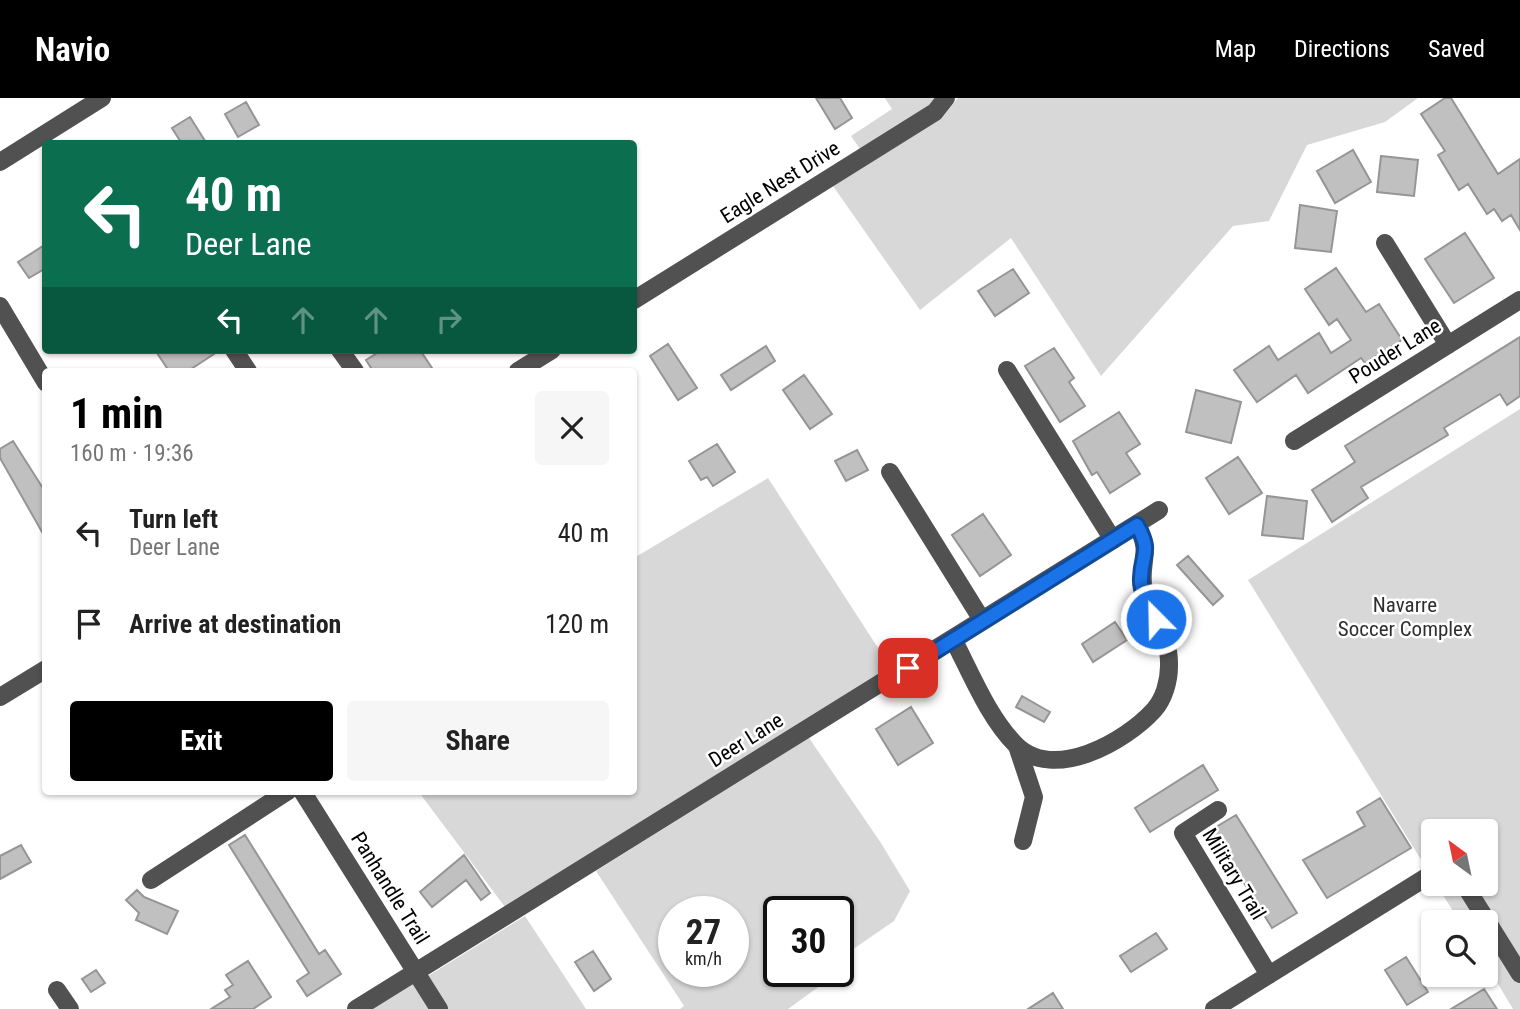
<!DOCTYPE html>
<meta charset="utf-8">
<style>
:root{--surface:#fff;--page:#f6f6f6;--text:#222;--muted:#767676;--accent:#000}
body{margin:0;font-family:"Roboto Condensed",sans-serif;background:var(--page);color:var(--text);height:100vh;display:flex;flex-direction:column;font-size:26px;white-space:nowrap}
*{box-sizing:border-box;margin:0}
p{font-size:23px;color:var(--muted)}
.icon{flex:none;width:38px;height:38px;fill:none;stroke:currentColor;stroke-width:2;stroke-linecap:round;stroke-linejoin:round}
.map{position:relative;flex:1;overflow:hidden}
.side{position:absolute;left:42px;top:270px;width:595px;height:427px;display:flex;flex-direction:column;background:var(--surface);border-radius:7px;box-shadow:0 2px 5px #0004}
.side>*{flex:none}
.hud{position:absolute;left:42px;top:42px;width:595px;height:214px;border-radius:7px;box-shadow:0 2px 5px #0004;background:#0b6e4f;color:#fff;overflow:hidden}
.needle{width:46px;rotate:327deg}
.fabs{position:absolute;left:1421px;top:721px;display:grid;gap:14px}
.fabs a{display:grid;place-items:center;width:77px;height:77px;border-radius:7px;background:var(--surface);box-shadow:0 2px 5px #0004;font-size:35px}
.speed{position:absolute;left:658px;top:798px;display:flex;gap:14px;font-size:35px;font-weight:700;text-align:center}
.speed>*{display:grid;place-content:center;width:91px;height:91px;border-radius:50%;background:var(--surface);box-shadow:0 2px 5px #0004;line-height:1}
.speed small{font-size:18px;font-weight:400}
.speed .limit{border:4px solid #111;border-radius:10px;background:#fff;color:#111}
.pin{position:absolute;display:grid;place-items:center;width:60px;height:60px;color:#fff;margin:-30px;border-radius:14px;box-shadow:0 4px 10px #0006}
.me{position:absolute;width:77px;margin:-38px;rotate:337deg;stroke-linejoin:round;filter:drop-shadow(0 0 5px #0008)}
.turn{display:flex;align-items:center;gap:24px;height:147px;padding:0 28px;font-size:32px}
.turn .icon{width:91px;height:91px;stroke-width:2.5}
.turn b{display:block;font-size:49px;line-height:60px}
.lanes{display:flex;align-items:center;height:66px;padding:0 28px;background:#0003;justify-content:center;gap:35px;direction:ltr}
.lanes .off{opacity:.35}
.round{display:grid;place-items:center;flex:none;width:74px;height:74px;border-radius:7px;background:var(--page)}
.head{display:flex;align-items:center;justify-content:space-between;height:119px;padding:0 28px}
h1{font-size:42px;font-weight:700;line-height:52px;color:var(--accent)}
.cta{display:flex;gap:14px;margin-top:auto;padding:14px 28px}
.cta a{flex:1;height:80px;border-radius:7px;background:var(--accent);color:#fff;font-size:28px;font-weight:700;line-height:80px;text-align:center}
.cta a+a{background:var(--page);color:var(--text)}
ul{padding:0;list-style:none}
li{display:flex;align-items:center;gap:21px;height:91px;padding:0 28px}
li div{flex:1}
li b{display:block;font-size:26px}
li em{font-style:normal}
header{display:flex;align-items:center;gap:42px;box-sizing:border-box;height:98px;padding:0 35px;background:var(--accent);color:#fff}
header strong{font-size:33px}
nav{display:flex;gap:38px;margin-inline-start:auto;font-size:24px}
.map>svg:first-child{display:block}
.green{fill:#d8d8d8;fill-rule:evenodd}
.building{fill:#c0c0c0;stroke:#959595;stroke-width:2}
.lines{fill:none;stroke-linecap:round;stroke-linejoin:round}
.minor{stroke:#515151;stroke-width:18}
.route-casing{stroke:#114b97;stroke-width:18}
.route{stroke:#1a73e8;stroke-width:12}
.labels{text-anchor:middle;stroke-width:5;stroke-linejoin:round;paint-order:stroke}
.street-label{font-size:21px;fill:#000;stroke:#fff}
.park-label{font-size:21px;fill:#2f2f2f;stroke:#fff}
</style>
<header>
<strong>Navio</strong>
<nav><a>Map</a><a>Directions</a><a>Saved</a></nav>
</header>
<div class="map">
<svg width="1520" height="911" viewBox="0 0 1520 911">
<rect width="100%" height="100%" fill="#fff"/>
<path class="green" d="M885 0H935L930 7 860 51 851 38 892 11Z
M958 0H1418L1385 24 1307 47 1269 123 1233 128 1101 278 1011 140 920 212 833 88 942 20Z
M1520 311V911H1513L1486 866V824H1460L1436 786H1486V733H1433V781L1248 482Z
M768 380 891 570 505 809 418 693H634V460Z
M809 640 881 745 910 793 894 823 846 856 838 865V814H779V873H831L817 890 788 911H680L684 908 596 773ZM674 814H733V873H674Z
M525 818 586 911H448L428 878Z
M415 885 430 911H373Z"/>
<path class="building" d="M816 0H840L852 20 835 31Z
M1445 0H1451L1498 76 1520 61V132L1511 117 1502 123 1494 111 1487 116 1468 86 1459 92 1438 57 1445 53 1421 16Z
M246 4 259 27 238 39 225 16Z
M190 19 207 46H182L172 30Z
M1353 52 1371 84 1335 105 1317 73Z
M1381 58 1418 62 1414 98 1377 94Z
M1300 107 1337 113 1331 154 1295 150Z
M1465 135 1494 180 1454 205 1425 161Z
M46 146V170L29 180 18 164Z
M1336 170 1366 214 1379 206 1402 242 1365 265 1361 260 1308 295 1296 277 1257 304 1234 272 1269 248 1278 262 1319 235 1331 255 1351 242 1337 221 1329 227 1305 191Z
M1013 171 1029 195 995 218 978 193Z
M1520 239V298L1507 307 1500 296 1444 330 1448 337 1361 389 1368 400 1332 424 1312 392 1355 364 1345 348Z
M668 246 697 290 678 302 650 258Z
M766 248 775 263 731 292 721 277Z
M1054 250 1074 280 1069 284 1085 308 1060 324 1025 268Z
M155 252H220L188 273H169Z
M382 252H420L434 273H373L366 262Z
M804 277 832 316 810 331 783 292Z
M1196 292 1241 304 1231 345 1186 334Z
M1119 314 1140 346 1126 355 1140 376 1110 395 1097 374 1092 377 1073 343Z
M13 343 46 395V441L0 360V351Z
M717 346 735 374 713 388 707 379 701 382 689 363Z
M857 352 868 372 846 383 835 363Z
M1238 359 1262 395 1229 416 1206 380Z
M1267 398 1307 403 1303 441 1262 437Z
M983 416 1011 457 980 478 952 437Z
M1188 458 1223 498 1213 507 1177 467Z
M1115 524 1127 542 1093 564 1082 546Z
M1022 598 1050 614 1044 624 1016 609Z
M911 609 933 645 898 667 876 631Z
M1203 667 1218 692 1150 734 1135 710Z
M1380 700 1411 750 1327 800 1303 762 1365 728 1357 714Z
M1236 717 1297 815 1272 830 1211 732Z
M245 737 319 856 325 852 341 876 307 898 297 883 309 875 229 747Z
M21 747 31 764 0 781V758Z
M464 757 490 795 481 802 466 782 432 809 420 794Z
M137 792 144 799 178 813 167 836 136 822 139 815 126 802Z
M1156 835 1167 851 1131 874 1120 858Z
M593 853 611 881 594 893 575 864Z
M1406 859 1428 894 1407 907 1385 872Z
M248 863 271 899 253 911H211L230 899 225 892 233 887 226 877Z
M96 872 105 885 91 894 82 881Z
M1484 891 1497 911H1451Z
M1053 895 1063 911H1028Z"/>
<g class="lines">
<path class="minor" d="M0 64 102 0
M1385 145 1448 247
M634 202 935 14 946 0
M0 208 46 285
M234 252 248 273
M340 252 355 273
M1007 272 1113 442
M518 273 552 252
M1294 343 1520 202
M890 374 982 522
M953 541C971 575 988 619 1016 647 1054 684 1125 644 1154 612 1164 601 1169 583 1169 568 1170 533 1149 523 1144 494 1138 465 1153 457 1137 427
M0 599 46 571
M1017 648 1034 699 1023 743
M302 693 439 911
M1218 712 1183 735 1269 877
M151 782 288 693
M1464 786 1520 876
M57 892 70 911
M356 911 1159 412
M1214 911 1433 775"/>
</g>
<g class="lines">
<defs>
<path id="route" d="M908 570 1137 427C1152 455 1142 453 1141 480 1140 494 1149 509 1156 521"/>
</defs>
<use href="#route" class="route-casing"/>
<use href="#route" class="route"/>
</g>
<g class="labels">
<g class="street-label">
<text transform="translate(780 84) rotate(-32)" y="7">Eagle Nest Drive</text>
<text transform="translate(1395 253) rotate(-32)" y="7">Pouder Lane</text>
<text transform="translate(746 642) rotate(-32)" y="7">Deer Lane</text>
<text transform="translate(1234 776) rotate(59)" y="7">Military Trail</text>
<text transform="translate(390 790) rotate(58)" y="7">Panhandle Trail</text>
</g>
<g class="park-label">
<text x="1405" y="514">Navarre<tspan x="1405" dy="24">Soccer Complex</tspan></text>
</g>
</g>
</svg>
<div class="fabs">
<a><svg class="needle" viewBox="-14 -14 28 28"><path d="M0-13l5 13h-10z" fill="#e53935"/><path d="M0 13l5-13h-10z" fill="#767676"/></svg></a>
<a><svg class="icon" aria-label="search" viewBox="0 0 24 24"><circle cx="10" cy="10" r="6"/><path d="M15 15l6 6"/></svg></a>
</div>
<div class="speed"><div>27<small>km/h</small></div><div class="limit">30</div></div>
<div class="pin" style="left:908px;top:570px;background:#d93025"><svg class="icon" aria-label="arrive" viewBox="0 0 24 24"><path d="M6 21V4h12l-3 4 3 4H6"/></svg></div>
<svg class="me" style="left:1156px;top:521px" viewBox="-20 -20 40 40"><circle r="17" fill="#1a73e8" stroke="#fff" stroke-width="3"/><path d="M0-11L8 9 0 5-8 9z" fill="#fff"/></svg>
<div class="hud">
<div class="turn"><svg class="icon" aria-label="left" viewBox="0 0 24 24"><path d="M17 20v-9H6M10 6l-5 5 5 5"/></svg><div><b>40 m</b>Deer Lane</div></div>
<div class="lanes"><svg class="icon" aria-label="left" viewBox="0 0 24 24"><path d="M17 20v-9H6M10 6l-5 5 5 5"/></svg><svg class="icon off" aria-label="ahead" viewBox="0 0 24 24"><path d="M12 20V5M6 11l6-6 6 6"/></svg><svg class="icon off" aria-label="ahead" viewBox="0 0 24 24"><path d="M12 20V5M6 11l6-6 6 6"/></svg><svg class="icon off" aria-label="right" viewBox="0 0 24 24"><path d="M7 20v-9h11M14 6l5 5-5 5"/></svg></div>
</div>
<section class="side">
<div class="head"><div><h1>1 min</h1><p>160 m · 19:36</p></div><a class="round"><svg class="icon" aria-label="close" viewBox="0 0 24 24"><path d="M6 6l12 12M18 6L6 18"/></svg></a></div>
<ul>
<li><svg class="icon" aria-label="left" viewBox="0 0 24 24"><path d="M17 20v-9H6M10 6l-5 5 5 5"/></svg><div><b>Turn left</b><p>Deer Lane</p></div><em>40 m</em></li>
<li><svg class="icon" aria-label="arrive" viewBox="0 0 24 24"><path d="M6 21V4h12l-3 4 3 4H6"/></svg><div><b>Arrive at destination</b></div><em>120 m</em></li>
</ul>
<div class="cta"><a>Exit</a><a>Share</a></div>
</section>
</div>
